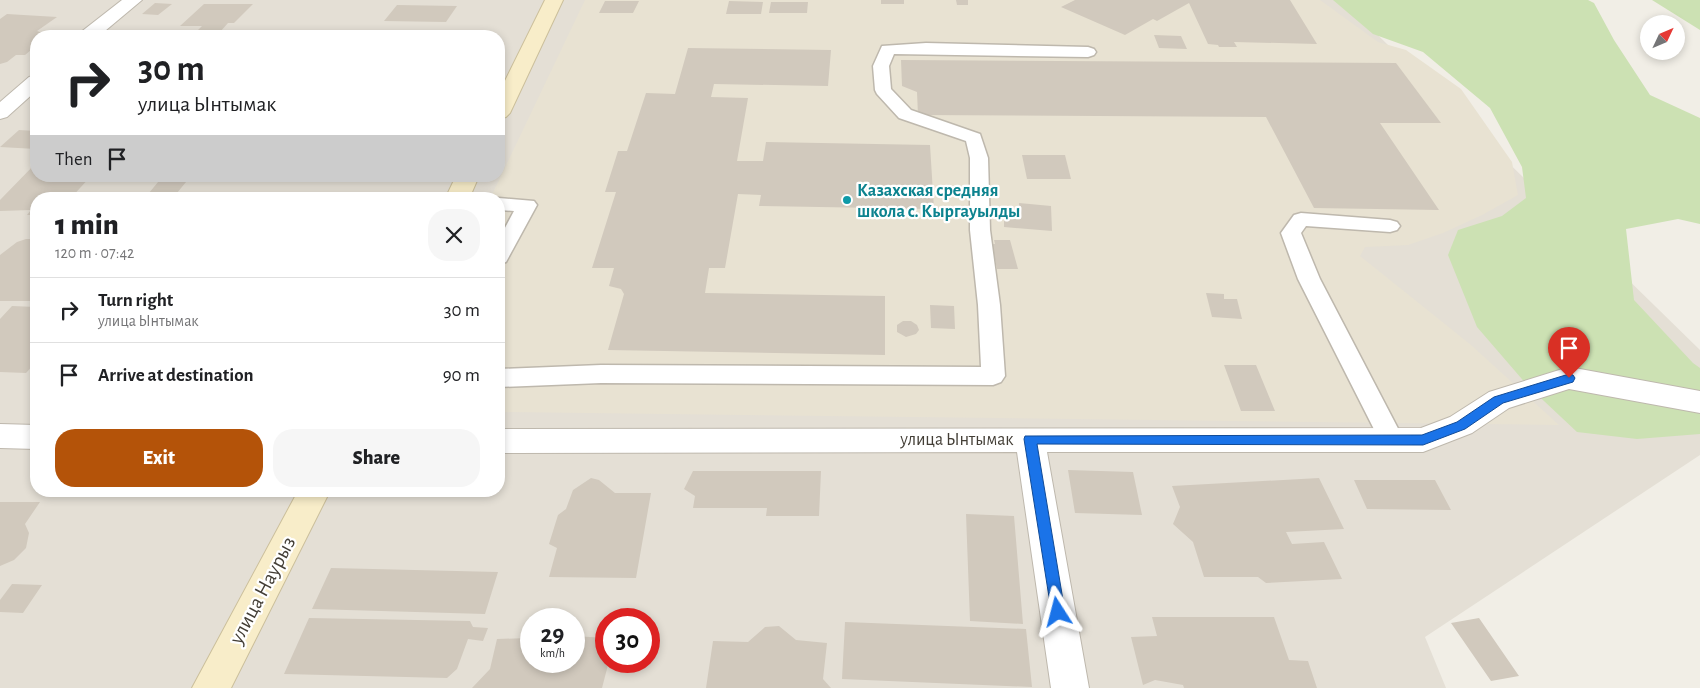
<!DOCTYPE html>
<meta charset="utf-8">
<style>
:root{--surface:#fff;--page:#f6f6f6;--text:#202124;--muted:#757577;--line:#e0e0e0;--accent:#b45309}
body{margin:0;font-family:"Alegreya Sans",sans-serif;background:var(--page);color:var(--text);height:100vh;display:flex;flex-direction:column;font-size:19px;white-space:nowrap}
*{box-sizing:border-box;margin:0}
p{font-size:16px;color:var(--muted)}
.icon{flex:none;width:28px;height:28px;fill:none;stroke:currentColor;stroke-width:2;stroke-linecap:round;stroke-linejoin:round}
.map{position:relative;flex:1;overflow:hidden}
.side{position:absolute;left:30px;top:192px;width:475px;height:305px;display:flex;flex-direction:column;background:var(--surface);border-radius:20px;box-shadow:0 2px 8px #0003}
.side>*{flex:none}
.guide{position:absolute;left:30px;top:30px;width:475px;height:152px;border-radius:20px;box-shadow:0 2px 8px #0003;background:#fff;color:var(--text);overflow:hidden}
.needle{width:32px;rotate:46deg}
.fabs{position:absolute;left:1640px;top:15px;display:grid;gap:10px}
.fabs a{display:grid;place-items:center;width:45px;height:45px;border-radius:50%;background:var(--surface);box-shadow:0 2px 8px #0003;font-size:25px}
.speed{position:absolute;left:520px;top:608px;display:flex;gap:10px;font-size:25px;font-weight:700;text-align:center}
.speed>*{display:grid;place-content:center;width:65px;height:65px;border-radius:50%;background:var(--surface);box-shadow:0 2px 8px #0003;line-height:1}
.speed small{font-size:12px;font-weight:400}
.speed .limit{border:8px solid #d22;background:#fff;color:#111}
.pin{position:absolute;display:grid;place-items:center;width:42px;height:42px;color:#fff;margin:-51px -21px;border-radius:50% 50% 50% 0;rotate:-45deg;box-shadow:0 0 5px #0007}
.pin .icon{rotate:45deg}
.me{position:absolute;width:55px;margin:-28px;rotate:351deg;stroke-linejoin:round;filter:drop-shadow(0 0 4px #0008)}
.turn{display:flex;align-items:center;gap:18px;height:105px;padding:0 25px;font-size:22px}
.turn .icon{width:65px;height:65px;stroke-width:2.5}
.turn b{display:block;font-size:35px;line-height:42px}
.then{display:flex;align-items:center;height:48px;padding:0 25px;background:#0003;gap:10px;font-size:19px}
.round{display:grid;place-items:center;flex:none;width:52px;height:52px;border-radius:20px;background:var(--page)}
.summary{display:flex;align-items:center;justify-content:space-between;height:85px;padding:0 25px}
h1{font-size:30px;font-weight:800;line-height:38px}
.primary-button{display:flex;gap:10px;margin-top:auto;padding:10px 25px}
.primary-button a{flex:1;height:58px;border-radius:20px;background:var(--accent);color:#fff;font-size:20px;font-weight:800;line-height:58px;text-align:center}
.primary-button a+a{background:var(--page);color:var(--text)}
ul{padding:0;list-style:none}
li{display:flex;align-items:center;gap:15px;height:65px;padding:0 25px;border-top:1px solid var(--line)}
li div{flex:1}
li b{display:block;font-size:19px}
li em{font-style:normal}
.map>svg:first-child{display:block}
.residential{fill:#e4dfd5;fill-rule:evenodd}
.education{fill:#e8e2d2}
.green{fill:#cce1b3}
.building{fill:#d1c9bd}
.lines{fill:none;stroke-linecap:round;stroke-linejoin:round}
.lane-casing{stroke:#beb8ad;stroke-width:3}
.street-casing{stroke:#beb8ad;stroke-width:2}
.secondary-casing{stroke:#cbbf9b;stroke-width:2}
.lane{fill:#fff;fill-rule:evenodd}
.street{fill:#fff;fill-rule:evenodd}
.secondary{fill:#f8edc9;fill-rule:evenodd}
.route{fill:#1a73e8;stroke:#114b97}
.culture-dot{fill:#0f9aa8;stroke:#fff;stroke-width:2}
.labels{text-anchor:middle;stroke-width:4.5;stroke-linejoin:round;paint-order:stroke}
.culture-label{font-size:18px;font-weight:bold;fill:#0d838f;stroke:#fff;text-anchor:start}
.street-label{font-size:18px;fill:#433e36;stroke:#fff}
.near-street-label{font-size:21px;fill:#433e36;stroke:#fff}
</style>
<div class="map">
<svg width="1700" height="688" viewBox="0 0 1700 688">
<rect width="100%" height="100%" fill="#f1eee6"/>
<path class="residential" d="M0 0H1342L1700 350V455L1425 637 1446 688H0ZM36 36H499V176H36ZM36 199H499V491H36ZM531 619H574V661H531ZM606 619H649V661H606Z"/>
<path class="education" d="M585 0H1320L1378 42 1406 50 1461 89 1512 162 1518 195 1482 215 1443 233 1408 245 1365 247 1360 256 1471 345 1559 425 499 412V199H490Z"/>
<path class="green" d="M1333 0H1588L1594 3 1614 40 1650 95 1700 118V224L1678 219 1626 229 1634 300 1693 363 1700 368V434L1637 439 1577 432 1528 386 1477 327 1448 255 1458 230 1502 216 1526 198 1522 167 1490 108 1423 52 1373 34Z
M1652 0H1700V30Z"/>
<path class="building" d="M881 0H904V4H881Z
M956 0H968V5H957Z
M1075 0H1290L1317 44 1234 42 1237 47H1219L1218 45 1208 44 1189 3 1157 21 1153 19 1125 35 1061 7Z
M605 1H639L633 13H599Z
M729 1 763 2 761 14H726Z
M771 2H808L807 13H769Z
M155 3 172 4 158 15 142 14Z
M204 4H253L234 23H228L220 32 197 31 202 26H180Z
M397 5 457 6 446 22 384 21Z
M7 14 57 17 37 31 51 36H36V46L25 55H16L7 62 0 64V19Z
M349 31H372L371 33H378L376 36H344Z
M1154 35 1181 36 1187 49 1159 48Z
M688 48 831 50 828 86 714 84 711 97 748 98 737 161H763L766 142 930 145 934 209 759 206 761 195 738 194 725 268H709L705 293 885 296V355L608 350 624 294 621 289 609 286 614 268H592L616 192H605L618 151H627L646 93 675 94Z
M901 60 1396 63 1441 123H1380L1439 210 1314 208 1266 117 918 115 917 92 902 86Z
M19 130 36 131V149L0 147Z
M1022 155H1065L1071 179H1027Z
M36 163V176H91L70 199H36V215H27L31 210 0 211V200Z
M163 176H191L172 199H144Z
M1019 203 1051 206 1052 231 1004 227V211L1019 212Z
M26 239H36V301H0V255L17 242Z
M994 240H1010L1018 269H997L992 244H995Z
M1206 293 1224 294V299H1237L1242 319 1212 317Z
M930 305 954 306 955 329 931 328Z
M12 306 36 307V362L26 373 0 372V319Z
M903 321H911L917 325 919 330 916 334 906 337 897 332V325Z
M1224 365H1256L1275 411H1241Z
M1068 470 1133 472 1142 515 1075 513Z
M693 471H821L819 516H766L767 508H693L695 496 684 489Z
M591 478 599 480 615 493H651L636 578 549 577 557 548 549 544 558 515 566 509 573 490Z
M1319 478 1344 529 1286 532 1292 544 1324 542 1342 579 1266 583 1258 577H1204L1193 542 1173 524 1180 507 1172 486Z
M1354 480H1435L1451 510 1367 509Z
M0 502H40L25 524 29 533 26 548 14 560 0 566Z
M966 514 1014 516 1023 624 970 621Z
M331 568 498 572 485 614 312 609Z
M12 584 42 585 23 613 0 612V600Z
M1152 617H1274L1289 660 1308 661 1317 688H1184L1183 685 1155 680 1143 685 1131 637 1157 636Z
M309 618 470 621 473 627 488 628 483 641 468 639 457 669 447 678 284 674Z
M1479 618 1519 676 1491 681 1451 623Z
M845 622 1026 629 1032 687 842 679Z
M779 626 796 640 827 643 823 679 831 688H706L713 641 748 642 765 627Z
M531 636V661H574V636L606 638V661H609L602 688H472L490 669 497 639 528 638Z"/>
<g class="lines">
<defs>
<path id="lane" d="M926 43 1088 47 1094 49 1096 52 1094 55 1088 57 894 54 889 66 891 89 911 110 980 134 988 158 990 230 1000 305 1005 376 1001 382 993 385 601 383 499 387V369L601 365 981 367 978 305 970 230V158L966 141 899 118 877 94 875 90 873 66 882 46Z
M499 198 534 201 537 205 506 262 499 264V239L514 211 499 210V199H496Z
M1301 213 1390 220 1397 222 1400 226 1397 230 1390 232 1306 226 1301 233 1320 279 1404 440 1401 447 1392 450 1383 447 1298 279 1281 233 1294 215Z"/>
<path id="street" d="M122 0H142L99 36H79L81 32Z
M36 75V91L7 117 0 119V102L29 77Z
M1569 367 1700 391V413L1569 389 1509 408 1472 433 1423 452H1047L1089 688H1051L1017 452 499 453V429L1421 428 1450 417 1489 392Z
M0 424 36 425V449L0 448Z"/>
<path id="secondary" d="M545 0H563L510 113 506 117 499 119V93Z
M456 176H479L469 199H445Z
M298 491H330L231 688H192Z"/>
</defs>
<use href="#lane" class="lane-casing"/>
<use href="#street" class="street-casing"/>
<use href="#secondary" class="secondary-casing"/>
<use href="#lane" class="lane"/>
<use href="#street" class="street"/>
<use href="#secondary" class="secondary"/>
</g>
<path class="route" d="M1569 374 1573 375 1575 378 1573 382 1503 403 1465 429 1423 445 1037 444 1065 612 1063 616 1058 618 1052 616 1024 439 1025 436 1422 435 1457 422 1494 397Z"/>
<circle class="culture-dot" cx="847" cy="200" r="5"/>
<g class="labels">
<g class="culture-label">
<text x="857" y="196">Казахская средняя<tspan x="857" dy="21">школа с. Кыргауылды</tspan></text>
</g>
<g class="street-label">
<text x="957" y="445">улица Ынтымак</text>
</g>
<g class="near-street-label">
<text transform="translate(262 590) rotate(-62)" y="7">улица Наурыз</text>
</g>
</g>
</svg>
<div class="fabs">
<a><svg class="needle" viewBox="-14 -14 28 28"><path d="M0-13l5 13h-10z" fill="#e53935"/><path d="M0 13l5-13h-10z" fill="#757577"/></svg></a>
</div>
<div class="speed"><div>29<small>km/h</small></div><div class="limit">30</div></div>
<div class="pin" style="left:1569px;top:378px;background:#d93025"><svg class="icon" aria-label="arrive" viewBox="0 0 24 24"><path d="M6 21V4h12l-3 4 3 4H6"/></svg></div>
<svg class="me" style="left:1058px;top:612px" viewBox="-20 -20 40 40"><path d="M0-17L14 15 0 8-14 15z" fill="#1a73e8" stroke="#fff" stroke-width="4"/></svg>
<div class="guide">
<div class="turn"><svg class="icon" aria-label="right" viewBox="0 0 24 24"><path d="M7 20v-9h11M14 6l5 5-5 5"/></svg><div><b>30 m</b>улица Ынтымак</div></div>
<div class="then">Then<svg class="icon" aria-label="arrive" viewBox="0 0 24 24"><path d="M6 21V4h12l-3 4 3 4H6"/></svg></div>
</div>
<section class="side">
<div class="summary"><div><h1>1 min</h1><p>120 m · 07:42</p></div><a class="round"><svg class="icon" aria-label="close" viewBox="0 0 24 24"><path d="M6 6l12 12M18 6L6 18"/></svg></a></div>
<ul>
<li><svg class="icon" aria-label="right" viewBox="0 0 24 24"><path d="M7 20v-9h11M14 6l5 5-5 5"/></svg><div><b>Turn right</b><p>улица Ынтымак</p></div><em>30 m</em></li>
<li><svg class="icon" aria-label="arrive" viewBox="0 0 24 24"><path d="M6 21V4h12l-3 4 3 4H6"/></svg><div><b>Arrive at destination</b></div><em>90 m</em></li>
</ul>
<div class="primary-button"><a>Exit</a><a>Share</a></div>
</section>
</div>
